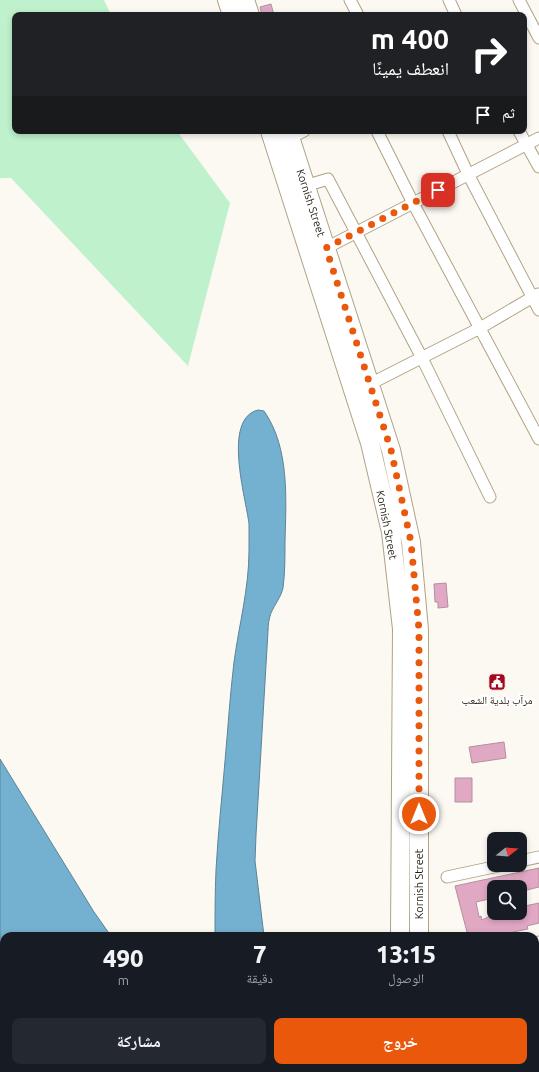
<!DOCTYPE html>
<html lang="ar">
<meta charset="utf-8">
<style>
:root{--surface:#171b24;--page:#242831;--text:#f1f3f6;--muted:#9ea1a6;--accent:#ea580c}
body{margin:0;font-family:Ubuntu,"Noto Naskh Arabic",sans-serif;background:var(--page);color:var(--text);direction:rtl;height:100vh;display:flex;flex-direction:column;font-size:15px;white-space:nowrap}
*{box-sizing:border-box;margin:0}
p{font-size:13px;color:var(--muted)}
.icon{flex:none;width:22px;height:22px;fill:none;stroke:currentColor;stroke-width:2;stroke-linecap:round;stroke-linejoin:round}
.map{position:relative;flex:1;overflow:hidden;direction:ltr}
.sheet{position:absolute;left:0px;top:932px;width:539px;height:140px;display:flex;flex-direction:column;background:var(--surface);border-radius:12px 12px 0 0;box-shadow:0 2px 6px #0003;direction:rtl}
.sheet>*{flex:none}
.banner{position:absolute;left:12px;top:12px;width:515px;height:122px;border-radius:8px;box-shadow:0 2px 6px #0003;direction:rtl;background:#202124;color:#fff;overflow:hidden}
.needle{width:26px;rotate:73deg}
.buttons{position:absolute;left:487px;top:832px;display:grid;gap:8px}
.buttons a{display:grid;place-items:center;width:40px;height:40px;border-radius:8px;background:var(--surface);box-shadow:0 2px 6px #0003;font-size:20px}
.pin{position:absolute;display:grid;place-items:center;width:34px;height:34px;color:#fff;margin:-17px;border-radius:8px;box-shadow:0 2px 6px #0006}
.me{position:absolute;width:44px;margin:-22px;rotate:0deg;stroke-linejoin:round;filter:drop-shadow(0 0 3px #0008)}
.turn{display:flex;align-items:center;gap:14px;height:84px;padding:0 12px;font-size:18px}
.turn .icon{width:52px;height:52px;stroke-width:2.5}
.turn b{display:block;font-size:28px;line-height:34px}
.then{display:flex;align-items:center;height:38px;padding:0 12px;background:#0003;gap:8px;font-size:15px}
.eta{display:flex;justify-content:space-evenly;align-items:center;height:68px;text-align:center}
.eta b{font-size:24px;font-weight:800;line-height:28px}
.cta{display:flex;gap:8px;margin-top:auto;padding:8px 12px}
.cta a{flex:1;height:46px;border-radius:8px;background:var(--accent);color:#fff;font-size:16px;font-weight:800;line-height:46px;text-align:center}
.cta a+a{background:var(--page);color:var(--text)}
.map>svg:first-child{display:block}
.green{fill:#bff1cc}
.water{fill:#74b0cf;stroke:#5c8497}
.building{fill:#e1a8c4;stroke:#b0909f}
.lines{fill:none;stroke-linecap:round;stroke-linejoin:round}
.street-casing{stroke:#b1a284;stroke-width:13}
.primary-casing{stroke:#b1a284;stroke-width:20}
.street{stroke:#fff;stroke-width:11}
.primary{stroke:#fff;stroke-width:18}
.route{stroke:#ea580c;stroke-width:7;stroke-dasharray:0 12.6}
.labels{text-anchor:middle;stroke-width:4;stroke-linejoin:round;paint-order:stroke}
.street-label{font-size:11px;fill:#241f13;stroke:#fff}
.poi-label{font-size:11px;fill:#241f13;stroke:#fff}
</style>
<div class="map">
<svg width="539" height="1072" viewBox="0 0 539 1072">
<rect width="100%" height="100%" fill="#fcf9f3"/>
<path class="green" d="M0 0H104L111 15H15V131H177L230 203 188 366 11 178H0Z"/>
<path class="water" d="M258 410 264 411C290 448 286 500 285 542 285 557 285 573 283 588 281 597 275 604 271 613 269 618 268 625 268 631L256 835 255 861 264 936H215C215 914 215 892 216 870 218 833 222 797 225 761 228 728 230 695 234 662 239 625 249 588 249 551 249 542 249 533 249 524 246 498 222 419 258 410Z
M0 759 94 912 111 936H4V1045L0 1041Z
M62 1068H281L280 1072H63Z"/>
<path class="building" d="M271 4 274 15H262L260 7Z
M446 583 448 607 438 608V602H435L434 584Z
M504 742 506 758 472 763 469 747Z
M455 778H472V802H455Z
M539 868V887L523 891 522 887H494V898L476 902 479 917 481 916 482 920 496 913H520V907L539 903V923L527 926 528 929 504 934V936H468L455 886Z"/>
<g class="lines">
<defs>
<path id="street" d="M350 0 358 15
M449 0 456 15
M519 0 539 38
M377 131 413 203 539 439
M448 131 468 174 539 310
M519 131 539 167
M290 138 304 131
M305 186 328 179 422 358 490 497
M326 248 539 138
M370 384 480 328 538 294
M520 861 539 857
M447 877 503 865
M535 943 539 942
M535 1025 539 1024
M502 1068 503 1072"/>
<path id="primary" d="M227 0 232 15
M245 0 250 15
M270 131 370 443 391 532 402 629 400 936
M288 131 391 450 411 542 419 630V936
M400 1072V1068
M418 1072V1068"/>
</defs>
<use href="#street" class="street-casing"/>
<use href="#primary" class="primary-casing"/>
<use href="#street" class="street"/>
<use href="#primary" class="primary"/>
</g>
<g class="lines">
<path class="route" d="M419 814V630L411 542 391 450 326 248 438 190"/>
</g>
<defs>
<symbol id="civic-square" viewBox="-11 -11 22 22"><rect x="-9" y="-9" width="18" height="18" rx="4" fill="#a4091e" stroke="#fff"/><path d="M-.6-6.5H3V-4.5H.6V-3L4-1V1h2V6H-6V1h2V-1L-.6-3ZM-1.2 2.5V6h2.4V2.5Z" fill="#fff"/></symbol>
</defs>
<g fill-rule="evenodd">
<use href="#civic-square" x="487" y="672" width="20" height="20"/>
</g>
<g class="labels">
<g class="street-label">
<text transform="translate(311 203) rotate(72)" y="4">Kornish Street</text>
<text transform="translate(387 525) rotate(79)" y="4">Kornish Street</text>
<text transform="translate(419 884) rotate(-90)" y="4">Kornish Street</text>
</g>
<g class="poi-label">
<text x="497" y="704">مرآب بلدية الشعب</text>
</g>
</g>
</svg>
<div class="buttons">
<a><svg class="needle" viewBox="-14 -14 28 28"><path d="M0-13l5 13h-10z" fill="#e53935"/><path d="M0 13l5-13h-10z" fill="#9ea1a6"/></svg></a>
<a><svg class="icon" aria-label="search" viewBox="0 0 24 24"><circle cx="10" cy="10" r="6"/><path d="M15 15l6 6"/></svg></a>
</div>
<div class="pin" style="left:438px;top:190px;background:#d93025"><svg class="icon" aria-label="arrive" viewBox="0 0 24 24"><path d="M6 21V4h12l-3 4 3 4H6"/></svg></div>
<svg class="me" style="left:419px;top:814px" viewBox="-20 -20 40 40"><circle r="17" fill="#ea580c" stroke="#fff" stroke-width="3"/><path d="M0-11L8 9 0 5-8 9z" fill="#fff"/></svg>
<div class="banner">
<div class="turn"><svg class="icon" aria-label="right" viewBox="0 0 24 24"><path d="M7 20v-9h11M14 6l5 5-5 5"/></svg><div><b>400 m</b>انعطف يمينًا</div></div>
<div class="then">ثم<svg class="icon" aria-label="arrive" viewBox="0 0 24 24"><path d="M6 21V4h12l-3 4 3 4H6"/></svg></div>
</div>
<section class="sheet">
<div class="eta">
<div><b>13:15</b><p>الوصول</p></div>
<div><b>7</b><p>دقيقة</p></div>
<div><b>490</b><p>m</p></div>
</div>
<div class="cta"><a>خروج</a><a>مشاركة</a></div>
</section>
</div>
